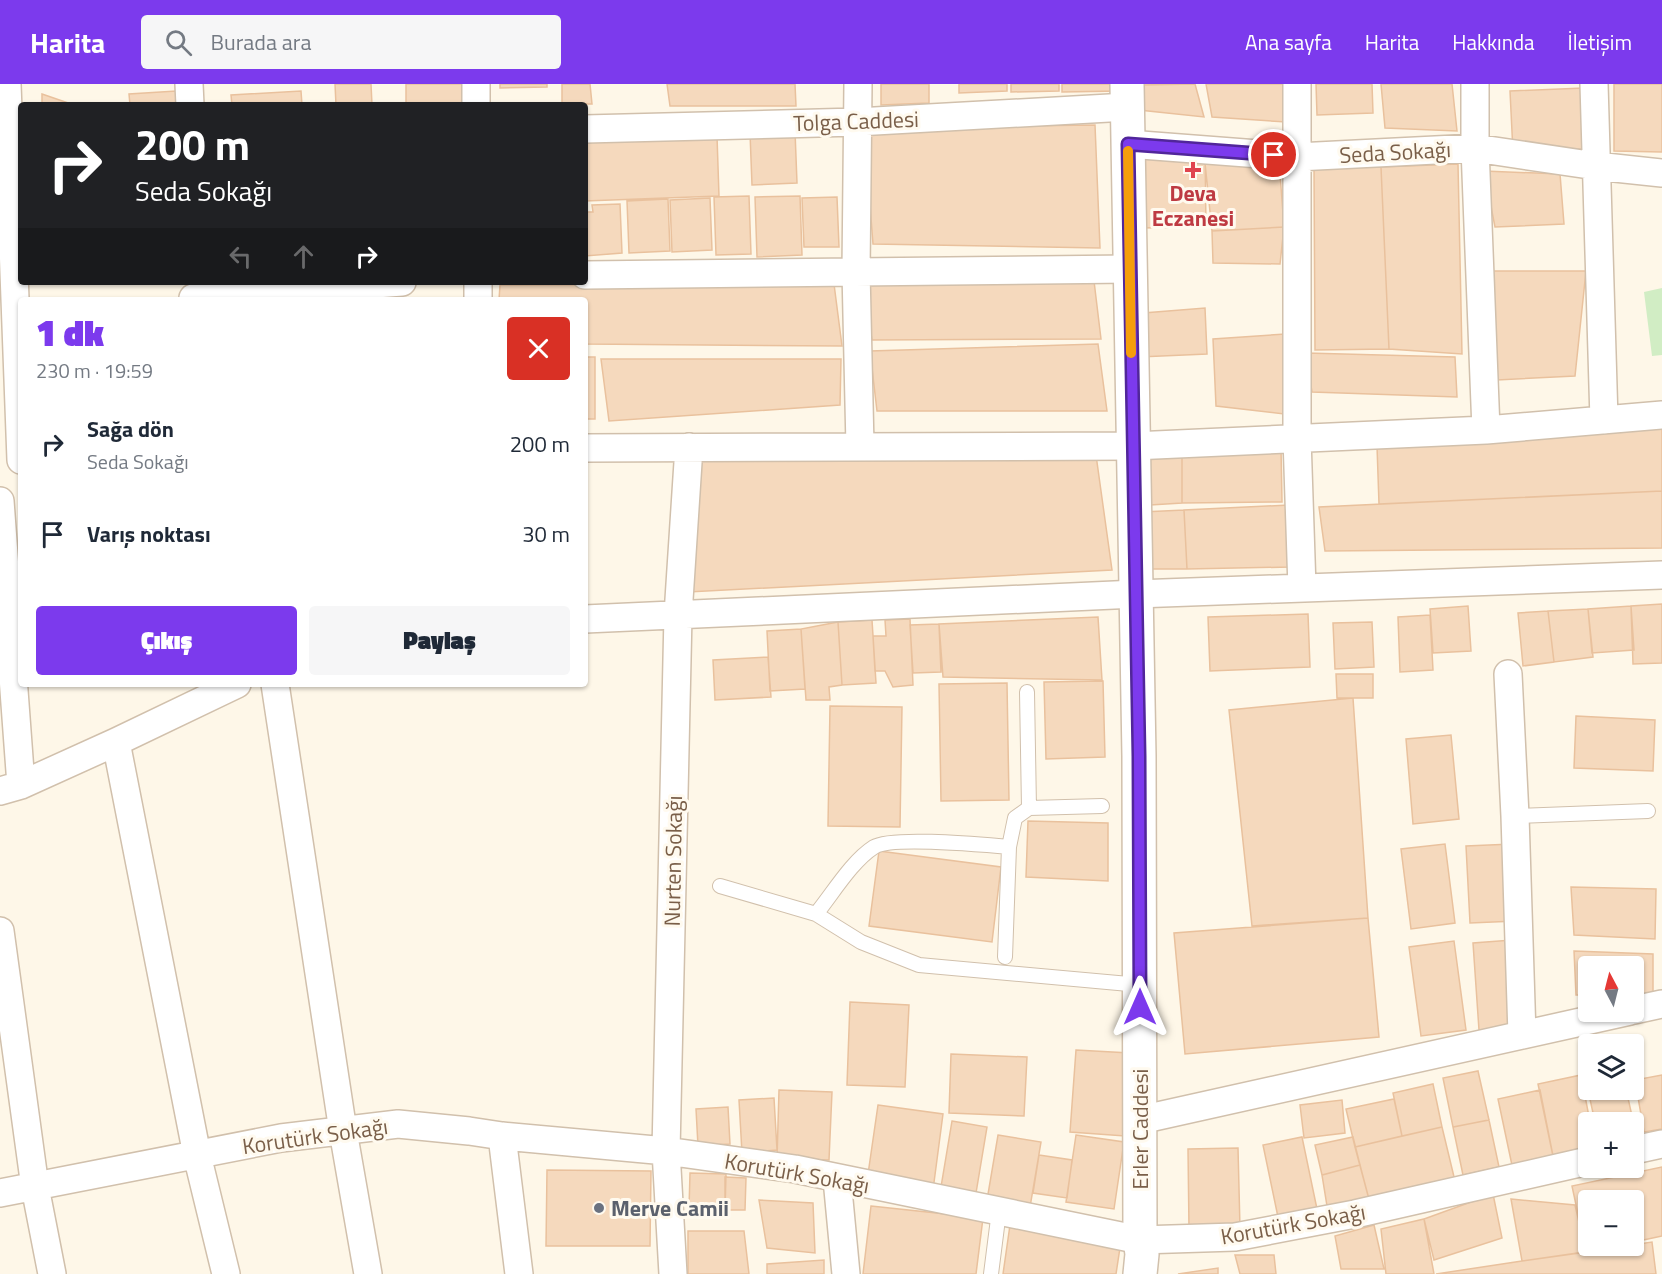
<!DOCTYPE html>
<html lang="tr">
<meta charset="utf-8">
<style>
:root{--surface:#fff;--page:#f6f6f7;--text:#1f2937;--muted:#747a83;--accent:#7c3aed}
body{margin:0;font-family:"Titillium Web",sans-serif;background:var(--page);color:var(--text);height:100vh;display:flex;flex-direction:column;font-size:22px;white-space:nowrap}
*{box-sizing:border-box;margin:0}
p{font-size:20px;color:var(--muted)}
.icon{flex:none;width:33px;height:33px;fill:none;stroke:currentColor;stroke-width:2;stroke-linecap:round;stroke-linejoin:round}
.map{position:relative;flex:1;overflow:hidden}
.side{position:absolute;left:18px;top:213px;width:570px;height:390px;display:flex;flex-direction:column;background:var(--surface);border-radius:6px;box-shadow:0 2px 4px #0004}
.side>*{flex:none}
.banner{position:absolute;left:18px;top:18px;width:570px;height:183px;border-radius:6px;box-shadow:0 2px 4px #0004;background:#202124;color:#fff;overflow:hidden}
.needle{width:39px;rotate:353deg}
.tools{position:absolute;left:1578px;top:872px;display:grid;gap:12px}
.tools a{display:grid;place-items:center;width:66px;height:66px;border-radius:6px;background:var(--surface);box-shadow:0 2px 4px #0004;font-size:30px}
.pin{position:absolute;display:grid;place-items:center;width:51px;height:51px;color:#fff;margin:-26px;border:3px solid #fff;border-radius:50%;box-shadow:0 2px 6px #0007}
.me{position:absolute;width:66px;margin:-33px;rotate:0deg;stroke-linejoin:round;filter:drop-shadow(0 0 4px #0008)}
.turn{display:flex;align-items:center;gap:21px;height:126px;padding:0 18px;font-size:27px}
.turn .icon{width:78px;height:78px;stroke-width:2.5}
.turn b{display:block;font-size:42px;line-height:51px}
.lanes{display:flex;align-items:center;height:57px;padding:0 18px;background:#0003;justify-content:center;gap:30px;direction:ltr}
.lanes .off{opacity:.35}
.round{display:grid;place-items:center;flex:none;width:63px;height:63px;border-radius:6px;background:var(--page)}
.summary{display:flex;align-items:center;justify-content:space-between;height:102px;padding:0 18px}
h1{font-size:36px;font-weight:800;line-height:45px;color:var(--accent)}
.action{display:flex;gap:12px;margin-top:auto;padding:12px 18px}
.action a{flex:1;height:69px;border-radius:6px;background:var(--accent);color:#fff;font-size:24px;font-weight:800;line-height:69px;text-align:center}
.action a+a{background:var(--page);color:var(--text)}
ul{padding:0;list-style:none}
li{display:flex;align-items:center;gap:18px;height:90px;padding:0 18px}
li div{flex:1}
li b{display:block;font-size:22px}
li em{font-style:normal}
header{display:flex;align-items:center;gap:36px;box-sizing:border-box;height:84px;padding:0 30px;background:var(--accent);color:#fff}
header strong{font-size:28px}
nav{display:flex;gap:33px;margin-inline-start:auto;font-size:21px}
.search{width:420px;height:54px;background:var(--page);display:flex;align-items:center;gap:15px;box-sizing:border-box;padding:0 21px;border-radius:6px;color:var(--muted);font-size:22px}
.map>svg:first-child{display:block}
.green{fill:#d1edc4}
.building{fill:#f5d9bd;stroke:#e9c19d;stroke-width:1.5}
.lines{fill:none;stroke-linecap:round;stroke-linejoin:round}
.service-casing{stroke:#d1c0ac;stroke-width:16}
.minor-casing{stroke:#d1c0ac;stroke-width:30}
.tertiary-casing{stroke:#d1c0ac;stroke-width:36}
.service{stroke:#fff;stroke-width:14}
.minor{stroke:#fff;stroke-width:27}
.tertiary{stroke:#fff;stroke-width:33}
.route-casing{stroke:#51269a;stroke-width:15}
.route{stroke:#7c3aed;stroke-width:10}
.slow{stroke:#f59e0b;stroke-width:10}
.health-dot{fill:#e0444e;stroke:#fffaef;stroke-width:2}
.worship-dot{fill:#6b7280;stroke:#fffaef;stroke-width:2}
.labels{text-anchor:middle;stroke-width:6;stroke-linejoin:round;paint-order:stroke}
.street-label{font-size:22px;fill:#7a5f49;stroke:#fffaef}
.health-label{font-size:22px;font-weight:bold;fill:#be3a42;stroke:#fffaef}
.worship-label{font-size:22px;font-weight:bold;fill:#5b616d;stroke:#fffaef;text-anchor:start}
</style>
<header>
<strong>Harita</strong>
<div class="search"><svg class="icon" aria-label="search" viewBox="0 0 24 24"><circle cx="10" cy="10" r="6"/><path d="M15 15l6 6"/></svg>Burada ara</div>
<nav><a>Ana sayfa</a><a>Harita</a><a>Hakkında</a><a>İletişim</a></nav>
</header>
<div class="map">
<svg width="1662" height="1190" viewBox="0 0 1662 1190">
<rect width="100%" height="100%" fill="#fef7e8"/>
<path class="green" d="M1662 204V271L1652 272 1644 208Z"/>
<path class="building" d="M335 0H371L372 21H336Z
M406 0H465L466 21H406Z
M500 0H547V3L500 4Z
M562 0H590L592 20H562Z
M667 0H795L796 22H670Z
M881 0H929V19L881 21Z
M959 0H1007V7L959 9Z
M1011 0H1059V7L1011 8Z
M1062 0H1120V7L1062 8Z
M1195 0 1204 33 1139 26V1Z
M1206 0H1283L1286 38 1212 33Z
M1316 0H1372L1373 29 1317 31Z
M1381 0H1452L1457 47 1385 44Z
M1614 0H1662V68L1614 67Z
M1583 4 1585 65 1513 68 1510 7Z
M176 7V21H130L129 10Z
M301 7 302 21H232L231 11Z
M42 10 74 21H42Z
M1095 41 1100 164 873 160 864 44Z
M795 47 797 99 752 101 750 49Z
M717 52 719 112 585 117V58Z
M1205 66 1206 143 1139 144 1135 72Z
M1279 76 1284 143 1212 147 1205 79Z
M1458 80 1462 270 1389 265 1381 83Z
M1314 82 1381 83 1389 265 1315 266Z
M1484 87 1560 90 1564 140 1495 143Z
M749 112 751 170 716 171 714 113Z
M800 112 802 171 757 173 755 113Z
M837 113 839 163H804L802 114Z
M710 114 712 166 672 168 670 116Z
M668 115 670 167 629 169 627 117Z
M620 120 622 169 585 172V128H593L592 121Z
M1284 143 1280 180 1213 179 1212 147Z
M1486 187H1586L1575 292 1497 296Z
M862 193 1094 197 1101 255 872 256Z
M834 200 842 262 585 260V216H499L500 201Z
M1205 224 1207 270 1139 273 1131 230Z
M1285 250 1284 330 1216 322 1213 255Z
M1098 260 1107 327H877L870 267Z
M1306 269 1455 273 1457 313 1312 308Z
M585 273H595V335H585Z
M601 275H841L840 321 609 337Z
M1662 343V407L1379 420 1377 362Z
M1281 364 1282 418 1182 419V369Z
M1182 369V419L1134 422 1133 370Z
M1096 371 1112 486 688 508 693 377Z
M1662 407V464L1325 467 1319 423Z
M1289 421 1290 483 1187 485 1184 426Z
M1184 426 1187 485H1140L1142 428Z
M1662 520V579L1633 580 1631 522Z
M1468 522 1471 567 1433 569 1430 525Z
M1631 522 1634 566 1592 569 1588 525Z
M1588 525 1593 573 1554 578 1548 527Z
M1548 527 1554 578 1523 582 1518 529Z
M1308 530 1310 583 1210 587 1208 533Z
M1430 531 1433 586 1400 588 1398 533Z
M1098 533 1102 596 943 593 939 540Z
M910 535 913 601 893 603 885 587H875L873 552H886L885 536Z
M872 536 876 599 842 601 838 538Z
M838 538 842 601 829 603 830 616H806L801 545Z
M1372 538 1374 583 1335 585 1333 539Z
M939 540 941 588 913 589 910 541Z
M801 545 805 605 770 607 767 547Z
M768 573 771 613 715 616 713 576Z
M1336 590H1373V614H1337Z
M1103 597 1105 673 1046 675 1044 598Z
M1007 599 1009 716 941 717 939 600Z
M1353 614 1368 834 1252 842 1229 626Z
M830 622 902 623 900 743 828 742Z
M1576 632 1655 636 1653 687 1574 684Z
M1451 651 1459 735 1413 740 1406 655Z
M1028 737 1108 739V797L1026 793Z
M1445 760 1455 839 1411 845 1401 765Z
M1512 760 1516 837 1470 839 1466 762Z
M879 767 1001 783 992 858 869 842Z
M1571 803 1656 805 1655 855 1574 851Z
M1368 834 1379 953 1185 970 1174 849Z
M1512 856 1518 943 1479 946 1473 859Z
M1454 857 1466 946 1421 952 1409 863Z
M1574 867 1653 870V911H1634V882H1588V911H1576Z
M850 918 909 921 905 1003 847 1001Z
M1076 966 1130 969 1125 1052 1070 1048Z
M951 970 1027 973 1024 1032 949 1029Z
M1588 986V1005H1626L1636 1050 1634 1051V1038H1595L1584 988Z
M1478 987 1489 1036 1453 1043 1443 994Z
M1581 991 1590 1038H1588V1070L1554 1077 1538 1000Z
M1662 991V1045L1644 1048 1635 996Z
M1433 1000 1442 1043 1402 1052 1393 1009Z
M779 1006 832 1008 829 1076 777 1075Z
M1540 1006 1554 1077 1513 1086 1498 1015Z
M774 1014 777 1066 742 1069 739 1016Z
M1394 1015 1402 1052 1355 1063 1346 1025Z
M1342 1016 1345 1049 1304 1054 1300 1021Z
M878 1021 943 1030 933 1106 867 1097Z
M728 1023 730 1060 698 1062 696 1025Z
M1489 1036 1499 1083 1463 1091 1453 1043Z
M952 1037 987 1043 976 1109 941 1103Z
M1442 1043 1455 1097 1370 1119 1355 1063Z
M998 1051 1041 1058 1029 1129 986 1122Z
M1076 1051 1124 1058 1114 1125 1066 1118Z
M1302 1053 1317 1125 1278 1133 1263 1061Z
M1353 1053 1360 1081 1322 1091 1315 1061Z
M1238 1064 1240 1144 1189 1145 1188 1065Z
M1039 1071 1072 1076 1067 1114 1033 1109Z
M1360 1081 1370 1119 1328 1128 1322 1091Z
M1662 1083V1152L1634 1158V1116H1588V1161H1618L1586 1168 1572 1102Z
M547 1086 651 1087 650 1162H546Z
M690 1089 726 1090 725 1126 689 1125Z
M725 1093 746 1094 745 1126H725Z
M1493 1110 1502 1154 1434 1176 1424 1135Z
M1511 1115 1575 1121 1586 1168 1522 1177Z
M759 1116 813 1119 815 1169 767 1164Z
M871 1122 983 1134 976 1190H863Z
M1424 1135 1434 1190H1386L1381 1145Z
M1010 1141 1121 1157 1116 1190H1003Z
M1374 1141 1384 1185H1341L1335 1152Z
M688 1147H744L749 1190H688Z
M1652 1158 1656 1190H1436L1522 1177Z
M1235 1171H1274L1276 1190H1240Z
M824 1176V1190H767V1180Z
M1218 1184V1190H1178Z"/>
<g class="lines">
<defs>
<path id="service" d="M1027 608 1029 724
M1515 732 1648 727
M720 802 816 830 861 858 919 881 1140 901
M816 830C833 809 852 777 874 763 892 752 984 761 1009 763
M1005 873 1009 763 1015 734 1029 724 1102 722
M991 1190 999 1127"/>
<path id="minor" d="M7 0 21 376
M189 0 190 21
M476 0V21
M858 0 856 187 860 363
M1297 0V354L1302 504
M1475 0V64L1486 346
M1594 0 1604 336
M585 45 857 38 1127 23
M1128 60 1297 73 1475 64 1596 82 1662 89
M585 191 1130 185
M478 198V216
M193 214 402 198
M585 364 1133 362 1486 346 1662 331
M0 417 21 701
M585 535 1136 510 1662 491
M1508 590 1515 732 1522 951
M275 600 343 1047 368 1190
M116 658 197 1071 226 1190
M0 707 21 701 116 658 237 600
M0 847 35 1103 52 1190
M1634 926 1662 920
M1140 1036 1630 927
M502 1052 519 1190
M1634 1066 1662 1060
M837 1095 846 1190
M0 1109 281 1054 398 1040 469 1047 502 1052 666 1067 795 1085 1140 1156 1235 1153 1355 1130 1588 1077
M673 1190 666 1067 678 531 689 363"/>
<path id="tertiary" d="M1127 0 1139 672 1140 1156 1142 1170 1140 1190"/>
</defs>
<use href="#service" class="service-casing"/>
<use href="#minor" class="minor-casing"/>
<use href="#tertiary" class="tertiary-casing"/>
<use href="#service" class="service"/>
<use href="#minor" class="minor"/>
<use href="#tertiary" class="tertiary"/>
</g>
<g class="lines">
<defs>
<path id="route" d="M1140 923 1139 672 1128 60 1274 71"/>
</defs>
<use href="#route" class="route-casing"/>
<use href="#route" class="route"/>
<path class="slow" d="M1128 67 1131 269"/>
</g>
<path class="health-dot" d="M1190 77h6v6h6v6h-6v6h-6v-6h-6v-6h6z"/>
<circle class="worship-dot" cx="599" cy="1124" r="6"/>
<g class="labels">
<g class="street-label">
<text transform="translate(856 37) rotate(-2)" y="8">Tolga Caddesi</text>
<text transform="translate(1395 68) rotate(-3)" y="8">Seda Sokağı</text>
<text transform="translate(673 777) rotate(-89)" y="8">Nurten Sokağı</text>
<text transform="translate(1140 1045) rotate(-90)" y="8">Erler Caddesi</text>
<text transform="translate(315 1052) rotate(-8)" y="8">Korutürk Sokağı</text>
<text transform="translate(797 1089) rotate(10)" y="8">Korutürk Sokağı</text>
<text transform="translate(1293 1140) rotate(-10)" y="8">Korutürk Sokağı</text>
</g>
<g class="health-label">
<text x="1193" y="117">Deva<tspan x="1193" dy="25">Eczanesi</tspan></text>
</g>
<g class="worship-label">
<text x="611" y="1132">Merve Camii</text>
</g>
</g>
</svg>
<div class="tools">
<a><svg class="needle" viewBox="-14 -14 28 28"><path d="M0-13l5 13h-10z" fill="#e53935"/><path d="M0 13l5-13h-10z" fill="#747a83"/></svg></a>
<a><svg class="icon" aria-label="layers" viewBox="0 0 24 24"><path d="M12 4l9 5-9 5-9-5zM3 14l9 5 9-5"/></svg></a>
<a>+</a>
<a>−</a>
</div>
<div class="pin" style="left:1274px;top:71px;background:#d93025"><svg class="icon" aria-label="arrive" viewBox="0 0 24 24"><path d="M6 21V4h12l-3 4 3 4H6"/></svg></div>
<svg class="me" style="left:1140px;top:923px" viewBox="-20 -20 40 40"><path d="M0-17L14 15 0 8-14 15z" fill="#7c3aed" stroke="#fff" stroke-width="4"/></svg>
<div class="banner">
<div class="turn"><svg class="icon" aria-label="right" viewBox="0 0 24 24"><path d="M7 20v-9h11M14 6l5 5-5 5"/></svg><div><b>200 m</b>Seda Sokağı</div></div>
<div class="lanes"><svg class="icon off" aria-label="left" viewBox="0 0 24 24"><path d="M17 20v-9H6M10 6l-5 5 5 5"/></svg><svg class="icon off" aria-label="ahead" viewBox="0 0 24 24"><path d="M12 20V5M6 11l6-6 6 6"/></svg><svg class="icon" aria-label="right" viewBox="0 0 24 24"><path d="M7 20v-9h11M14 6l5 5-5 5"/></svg></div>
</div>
<section class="side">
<div class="summary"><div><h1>1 dk</h1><p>230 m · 19:59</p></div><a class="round" style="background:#d93025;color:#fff"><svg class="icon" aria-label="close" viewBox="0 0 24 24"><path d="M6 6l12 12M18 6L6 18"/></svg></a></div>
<ul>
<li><svg class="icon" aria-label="right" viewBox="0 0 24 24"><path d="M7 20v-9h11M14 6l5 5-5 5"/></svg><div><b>Sağa dön</b><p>Seda Sokağı</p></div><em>200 m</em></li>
<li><svg class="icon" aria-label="arrive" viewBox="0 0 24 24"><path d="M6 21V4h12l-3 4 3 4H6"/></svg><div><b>Varış noktası</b></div><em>30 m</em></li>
</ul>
<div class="action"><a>Çıkış</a><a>Paylaş</a></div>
</section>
</div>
